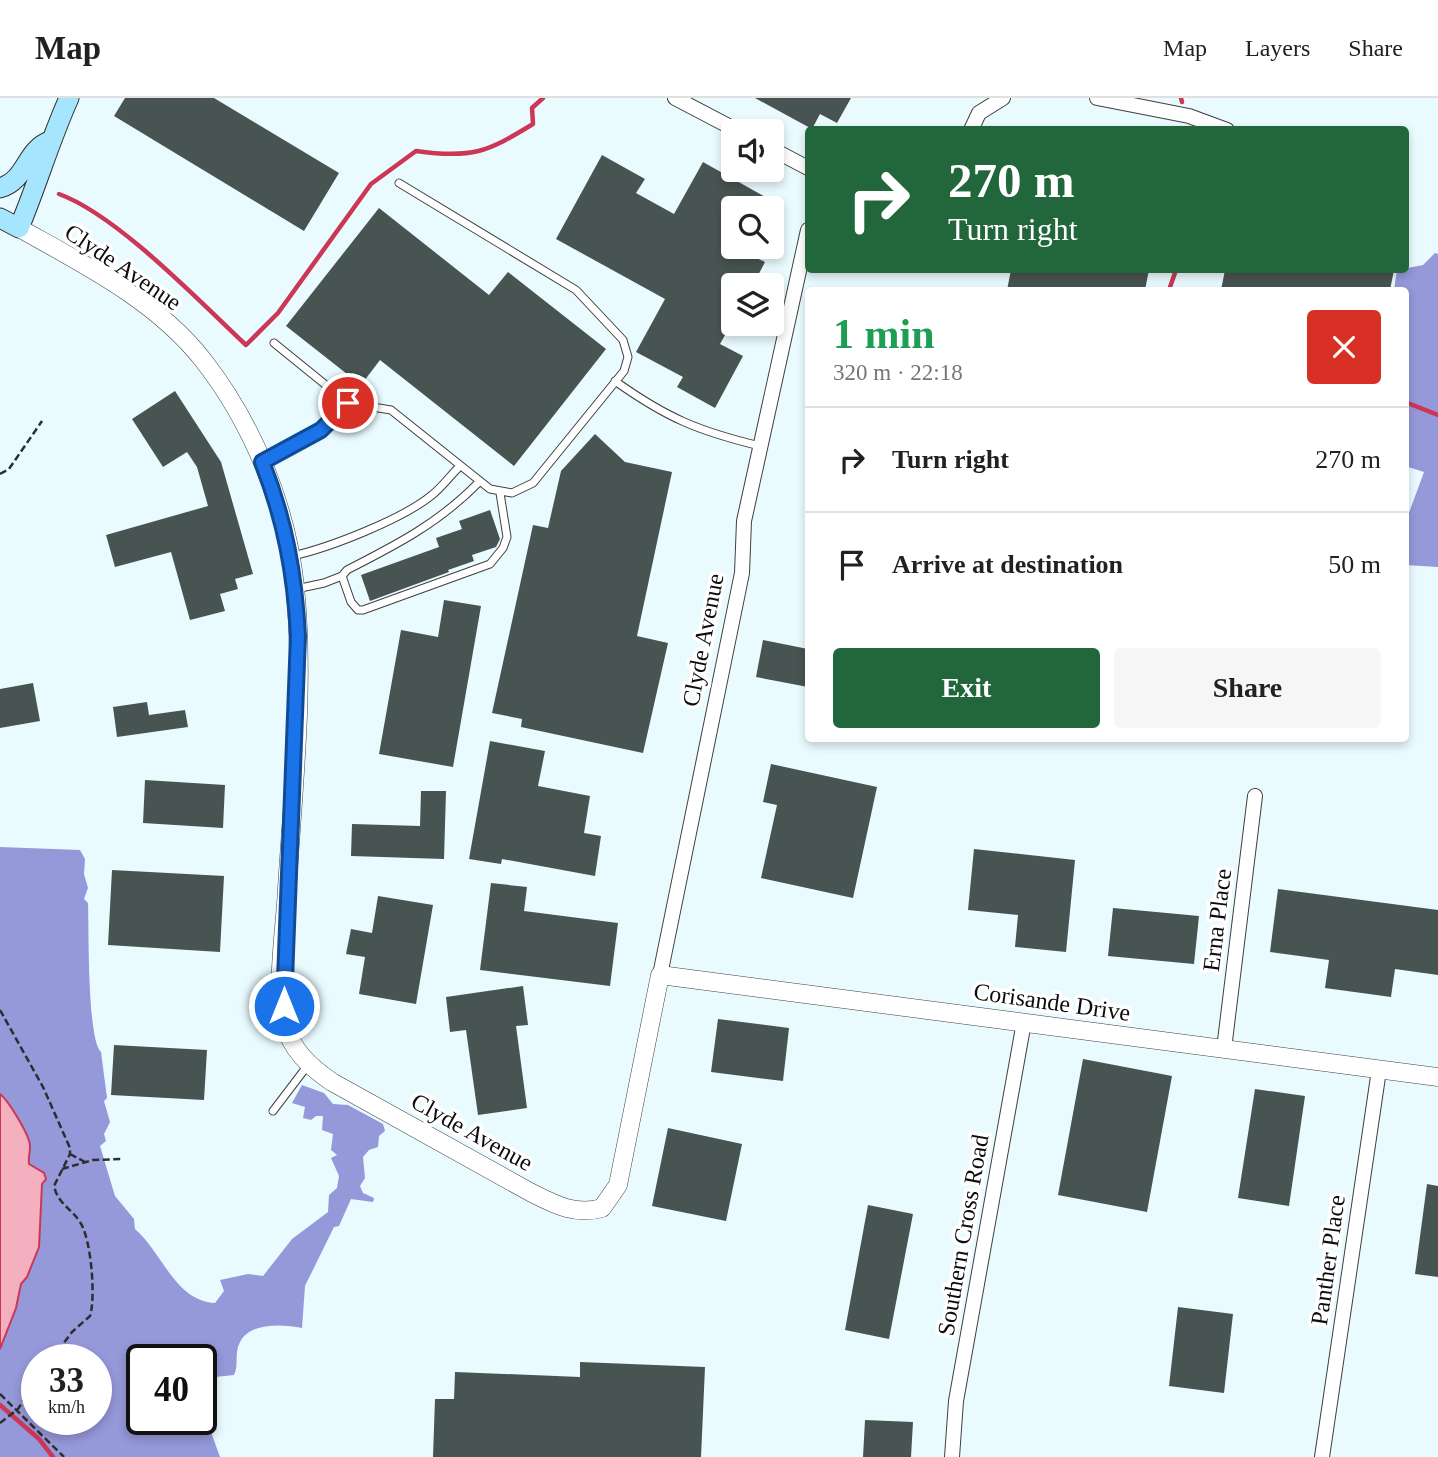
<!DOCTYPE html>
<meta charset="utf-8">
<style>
:root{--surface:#fff;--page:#f6f6f6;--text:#202124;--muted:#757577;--line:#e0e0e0;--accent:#22663c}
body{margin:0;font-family:Georgia,serif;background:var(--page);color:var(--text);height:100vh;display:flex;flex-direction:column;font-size:26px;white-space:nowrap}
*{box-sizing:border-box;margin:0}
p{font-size:23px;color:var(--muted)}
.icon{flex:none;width:38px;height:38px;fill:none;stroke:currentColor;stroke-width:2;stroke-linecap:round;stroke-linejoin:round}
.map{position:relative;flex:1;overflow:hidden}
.side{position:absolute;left:805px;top:189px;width:604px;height:455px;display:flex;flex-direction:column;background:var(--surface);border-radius:7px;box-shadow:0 4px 10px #0003}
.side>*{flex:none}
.top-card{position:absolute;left:805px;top:28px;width:604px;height:147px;border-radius:7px;box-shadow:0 4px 10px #0003;background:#22663c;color:#fff;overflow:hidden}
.fabs{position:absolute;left:721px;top:21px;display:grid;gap:14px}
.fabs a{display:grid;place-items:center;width:63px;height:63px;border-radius:7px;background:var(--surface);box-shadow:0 4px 10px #0003;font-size:35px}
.speed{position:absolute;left:21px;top:1246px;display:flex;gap:14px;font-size:35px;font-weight:700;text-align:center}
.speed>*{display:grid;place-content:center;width:91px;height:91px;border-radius:50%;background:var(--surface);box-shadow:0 4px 10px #0003;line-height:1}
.speed small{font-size:18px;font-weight:400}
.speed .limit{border:4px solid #111;border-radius:10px;background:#fff;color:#111}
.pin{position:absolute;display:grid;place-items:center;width:60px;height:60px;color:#fff;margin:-30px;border:4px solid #fff;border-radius:50%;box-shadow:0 2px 7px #0007}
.me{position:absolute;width:77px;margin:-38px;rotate:0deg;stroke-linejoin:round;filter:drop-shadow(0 0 5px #0008)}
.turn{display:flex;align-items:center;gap:24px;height:147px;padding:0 28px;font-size:32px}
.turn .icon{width:91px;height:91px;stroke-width:2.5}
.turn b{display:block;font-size:49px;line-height:60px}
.round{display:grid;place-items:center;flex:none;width:74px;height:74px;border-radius:7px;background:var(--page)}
.head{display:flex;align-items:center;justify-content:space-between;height:119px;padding:0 28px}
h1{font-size:42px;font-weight:600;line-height:52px;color:#1e9e55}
.primary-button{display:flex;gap:14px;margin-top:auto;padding:14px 28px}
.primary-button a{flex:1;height:80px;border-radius:7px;background:var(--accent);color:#fff;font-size:28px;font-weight:600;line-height:80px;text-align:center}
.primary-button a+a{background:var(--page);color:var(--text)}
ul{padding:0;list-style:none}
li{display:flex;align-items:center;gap:21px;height:105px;padding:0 28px;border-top:2px solid var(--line)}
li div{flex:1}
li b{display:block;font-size:26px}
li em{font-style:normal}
header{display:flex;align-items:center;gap:42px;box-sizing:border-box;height:98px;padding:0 35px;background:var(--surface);border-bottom:2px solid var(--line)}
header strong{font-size:33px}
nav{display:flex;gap:38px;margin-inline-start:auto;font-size:24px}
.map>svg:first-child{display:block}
.forest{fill:#9598d9;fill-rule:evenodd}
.water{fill:#f5b0c0;stroke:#cc3756;stroke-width:2}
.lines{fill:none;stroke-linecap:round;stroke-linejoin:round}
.stream{stroke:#cc3756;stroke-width:4.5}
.building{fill:#485451}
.service-casing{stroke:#3f3f3f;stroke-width:9}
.minor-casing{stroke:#3f3f3f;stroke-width:16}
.tertiary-casing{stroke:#3f3f3f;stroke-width:19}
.secondary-casing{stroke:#2e2e2e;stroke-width:21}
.path{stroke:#2e2e2e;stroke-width:2.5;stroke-dasharray:7 3.5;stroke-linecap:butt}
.service{stroke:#fff;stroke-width:7}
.minor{stroke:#fff;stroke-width:14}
.tertiary{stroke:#fff;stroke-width:18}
.secondary{stroke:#a6e5fe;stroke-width:19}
.route-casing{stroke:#114b97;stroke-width:18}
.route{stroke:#1a73e8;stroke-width:12}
.labels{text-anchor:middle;stroke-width:7;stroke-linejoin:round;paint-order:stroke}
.street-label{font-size:24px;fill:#0c0c0c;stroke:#fff}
</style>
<header>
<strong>Map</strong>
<nav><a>Map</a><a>Layers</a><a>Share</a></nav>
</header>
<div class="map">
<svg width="1438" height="1359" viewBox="0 0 1438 1359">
<rect width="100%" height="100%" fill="#eafbff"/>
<path class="forest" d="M1435 155 1438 156V469L1405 467 1406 423 1424 374 1405 368V192H1394L1397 172 1423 167Z
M0 749 80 752 85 761 84 776 88 790 84 801 88 805C89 827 87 942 101 954L107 1000 104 1003 110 1024 104 1036 106 1043 100 1048 115 1098 134 1121 135 1131C162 1154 175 1203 215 1205L224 1193 220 1182 248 1176 263 1178 292 1141 328 1114 329 1097 337 1090 339 1078 331 1060 337 1057 331 1052 333 1036 322 1032 323 1018H316L311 1022 303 1020 305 1009 292 1005 302 987 324 995 333 1006 348 1007 383 1026 385 1033 379 1038 378 1049 369 1052 363 1059 365 1080 360 1088 363 1095 374 1100 373 1104 351 1101 339 1128 334 1129 305 1188 302 1230C283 1226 250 1224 240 1244 234 1255 239 1268 234 1277L215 1279 212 1291 215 1318 211 1334 220 1359H0ZM37 1262H96V1321H37ZM142 1262H201V1321H142Z"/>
<path class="water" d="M0 996C8 1002 31 1039 30 1049 30 1055 28 1059 29 1066L44 1075 46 1081 42 1086 39 1149 27 1179 21 1186 16 1210 0 1251Z"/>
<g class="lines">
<path class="stream" d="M1181 0 1182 4
M1189 30 1190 32
M59 96C117 117 199 203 246 247L278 215 371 86 416 53C472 61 487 54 533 26L532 10 543 0
M1169 192 1176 172
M1405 304 1438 317
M0 1307 39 1341 53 1359"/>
</g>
<path class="building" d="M125 0H214L339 75 304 133 114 18Z
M755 0H851L837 25 820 16 812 31Z
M602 57 645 81 636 95 674 116 703 64 769 101 764 110H733V149L765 164 753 187H733V223L720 246 743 258 715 310 677 289 683 279 636 254 665 201 556 141Z
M379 110 489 197 508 174 606 251 514 368 380 262 361 287 286 228Z
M1011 172H1149L1145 192H1007Z
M1225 172H1394L1390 192H1221Z
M175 293 221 364 253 476 235 481 238 491 220 496 225 513 190 522 171 454 115 469 106 437 208 408 197 369 187 354 163 369 132 321Z
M595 336 625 364 672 374 637 538 668 545 643 655 521 629 522 621 492 615 533 427 548 430 561 373Z
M490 412 500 441 496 449 472 457 474 463 448 472 449 474 370 503 361 477 439 449 436 440 462 431 459 423Z
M444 502 481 508 453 669 379 656 401 532 438 539Z
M763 542 808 551V589L756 579Z
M33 585 40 623 0 630V591Z
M147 604 149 617 185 612 188 629 117 639 113 609Z
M490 643 545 653 538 688 590 698 584 735 601 738 595 778 502 761 501 766 469 761Z
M771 666 877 689 853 800 761 780 777 707 763 704Z
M145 682 225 687 223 730 143 725Z
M421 693H446L444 761 351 758 352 726 420 728Z
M974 751 1075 762 1066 854 1015 849 1018 817 968 812Z
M112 772 224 778 220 854 108 847Z
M491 785 527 789 524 813 618 825 610 888 480 872Z
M1278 791 1438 812V877L1395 871 1391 899 1325 890 1329 862 1270 854Z
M378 798 433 807 416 906 359 896 365 859 346 856 351 831 372 835Z
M1113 810 1199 818 1194 866 1108 858Z
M523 888 528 927 516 928 527 1010 478 1017 466 932 450 934 446 899Z
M718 921 789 930 783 983 711 974Z
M114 947 207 952 204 1002 111 997Z
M1083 961 1172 978 1147 1114 1058 1097Z
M1255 991 1305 998 1289 1108 1238 1100Z
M668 1030 742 1046 726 1123 652 1108Z
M1427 1086 1438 1088V1179L1415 1176Z
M868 1107 913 1116 889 1241 845 1232Z
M1178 1209 1233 1216 1224 1295 1169 1288Z
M580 1264 705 1269 701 1359H433L435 1301H454L455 1274 580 1279Z
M865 1322 913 1324 911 1359H863Z"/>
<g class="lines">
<defs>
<path id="service" d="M274 245 348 305 391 312 490 391 512 395 533 385 624 273 628 259 623 242 576 192 399 85
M615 283C667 320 698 333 760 348
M263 364 321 332 348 305
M292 458C329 450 403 421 432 397 442 389 450 378 459 369
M342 478 351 504 358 512H363L490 466 503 450 507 439 500 395
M296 491 324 485 342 478 347 472C396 447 439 425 478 385
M273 1013 308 967"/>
<path id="minor" d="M675 0 738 33
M1097 0 1189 18 1227 32
M971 32 979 15 1003 0
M772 51 808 70
M660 877 742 475 744 423 808 132
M1224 951 1255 698
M952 1359 956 1303 1024 924
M1322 1359 1379 972"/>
<path id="tertiary" d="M19 130C83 166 156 202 203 262 253 326 287 409 295 489 305 589 293 691 287 791 285 833 276 881 284 923 290 951 310 969 332 984L530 1094C554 1106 575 1118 602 1110L618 1087 660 877 1438 979"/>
<path id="secondary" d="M0 90C27 82 25 52 50 43
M0 120 19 130C37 87 50 42 69 0"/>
</defs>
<use href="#service" class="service-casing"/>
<use href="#minor" class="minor-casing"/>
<use href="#tertiary" class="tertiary-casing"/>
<use href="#secondary" class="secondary-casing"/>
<path class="path" d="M0 376 9 371 42 323
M0 912 43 989 70 1050V1056L54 1088C58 1106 71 1110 80 1124 91 1140 96 1199 90 1218L72 1234 51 1262
M70 1056 85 1064
M62 1071 93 1062 122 1061
M0 1296 64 1359
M0 1325 18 1311 37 1281"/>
<use href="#service" class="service"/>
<use href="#minor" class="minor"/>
<use href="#tertiary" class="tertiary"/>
<use href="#secondary" class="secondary"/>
</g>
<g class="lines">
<defs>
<path id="route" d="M284 908 298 538C295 477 285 422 262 364L321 332 348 305"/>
</defs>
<use href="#route" class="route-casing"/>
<use href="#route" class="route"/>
</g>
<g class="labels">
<g class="street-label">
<text transform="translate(123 169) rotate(34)" y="8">Clyde Avenue</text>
<text transform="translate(703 542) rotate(-79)" y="8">Clyde Avenue</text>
<text transform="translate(1217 822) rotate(-83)" y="8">Erna Place</text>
<text transform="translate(1052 904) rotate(8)" y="8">Corisande Drive</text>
<text transform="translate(472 1034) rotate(29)" y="8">Clyde Avenue</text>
<text transform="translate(963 1137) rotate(-80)" y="8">Southern Cross Road</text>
<text transform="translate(1328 1162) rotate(-82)" y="8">Panther Place</text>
</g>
</g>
</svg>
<div class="fabs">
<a><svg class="icon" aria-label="sound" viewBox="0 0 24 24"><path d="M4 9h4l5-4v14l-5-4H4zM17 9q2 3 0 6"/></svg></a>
<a><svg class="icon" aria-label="search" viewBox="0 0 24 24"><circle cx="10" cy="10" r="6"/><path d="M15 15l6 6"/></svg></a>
<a><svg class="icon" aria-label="layers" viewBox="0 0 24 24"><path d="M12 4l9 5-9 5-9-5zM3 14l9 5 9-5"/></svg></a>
</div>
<div class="speed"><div>33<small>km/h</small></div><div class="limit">40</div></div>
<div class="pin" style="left:348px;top:305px;background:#d93025"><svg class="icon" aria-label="arrive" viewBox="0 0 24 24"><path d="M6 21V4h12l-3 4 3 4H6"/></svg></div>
<svg class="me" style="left:284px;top:908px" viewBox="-20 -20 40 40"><circle r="17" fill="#1a73e8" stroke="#fff" stroke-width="3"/><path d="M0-11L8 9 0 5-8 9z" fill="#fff"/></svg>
<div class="top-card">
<div class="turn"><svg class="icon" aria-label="right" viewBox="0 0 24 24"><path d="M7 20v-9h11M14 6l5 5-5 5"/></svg><div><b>270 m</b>Turn right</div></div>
</div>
<section class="side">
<div class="head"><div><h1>1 min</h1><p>320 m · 22:18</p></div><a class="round" style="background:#d93025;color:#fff"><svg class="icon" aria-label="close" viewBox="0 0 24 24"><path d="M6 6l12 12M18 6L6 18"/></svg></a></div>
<ul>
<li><svg class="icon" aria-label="right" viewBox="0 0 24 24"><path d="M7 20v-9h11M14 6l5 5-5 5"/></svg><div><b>Turn right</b></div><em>270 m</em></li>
<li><svg class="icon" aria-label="arrive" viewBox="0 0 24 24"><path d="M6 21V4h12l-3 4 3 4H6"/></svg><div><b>Arrive at destination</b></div><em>50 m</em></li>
</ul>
<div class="primary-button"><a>Exit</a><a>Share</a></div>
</section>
</div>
